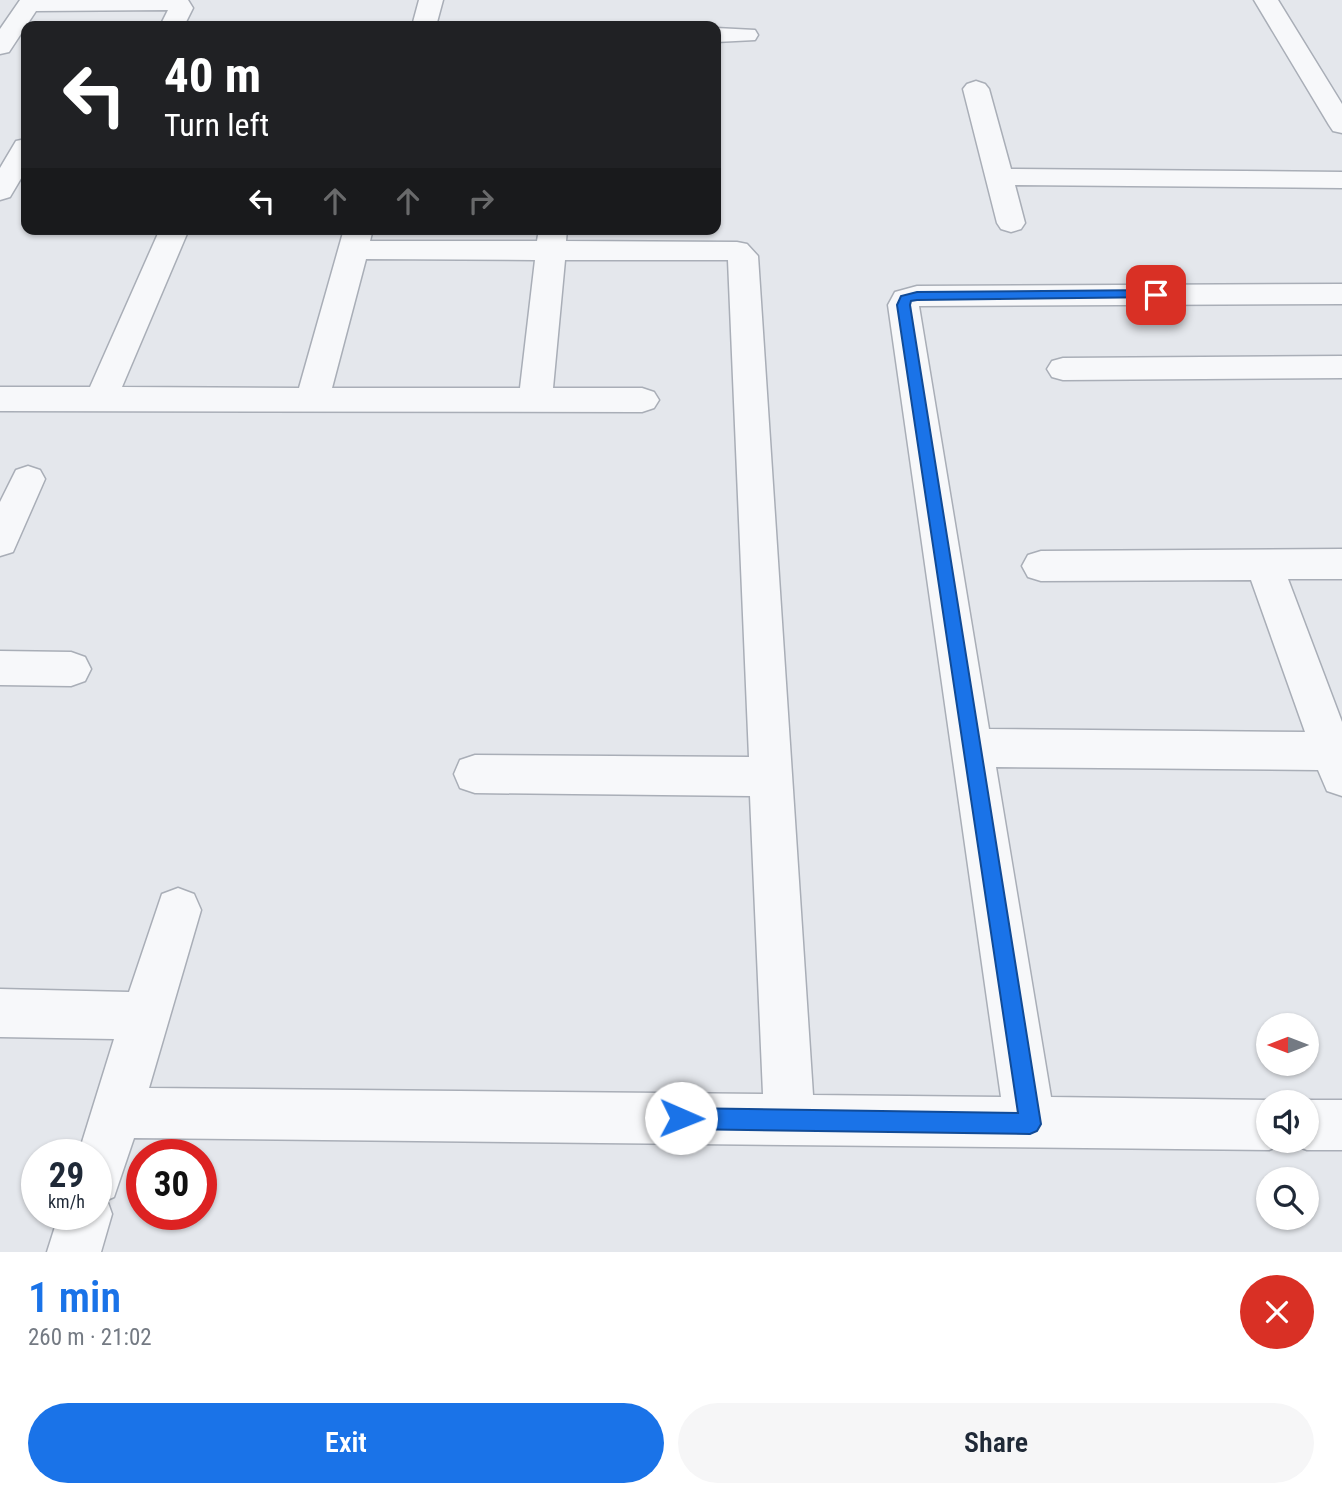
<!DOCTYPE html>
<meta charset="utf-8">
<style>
:root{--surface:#fff;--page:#f6f6f7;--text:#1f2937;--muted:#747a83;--accent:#1a73e8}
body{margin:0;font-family:"Roboto Condensed",sans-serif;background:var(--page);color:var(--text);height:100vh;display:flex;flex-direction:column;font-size:26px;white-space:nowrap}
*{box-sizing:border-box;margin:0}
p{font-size:23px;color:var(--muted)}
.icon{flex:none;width:38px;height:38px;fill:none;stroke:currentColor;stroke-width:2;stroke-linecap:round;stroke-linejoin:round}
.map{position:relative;height:1252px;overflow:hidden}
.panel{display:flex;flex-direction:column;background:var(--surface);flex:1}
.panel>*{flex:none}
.banner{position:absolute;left:21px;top:21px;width:700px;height:214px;border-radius:14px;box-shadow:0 2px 5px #0004;background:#202124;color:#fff;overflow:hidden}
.needle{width:46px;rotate:270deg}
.controls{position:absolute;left:1256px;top:1013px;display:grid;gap:14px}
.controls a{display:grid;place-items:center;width:63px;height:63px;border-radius:50%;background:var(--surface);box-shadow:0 2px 5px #0004;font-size:35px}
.speed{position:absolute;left:21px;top:1139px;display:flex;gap:14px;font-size:35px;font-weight:700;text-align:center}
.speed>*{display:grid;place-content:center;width:91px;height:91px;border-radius:50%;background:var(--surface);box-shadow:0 2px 5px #0004;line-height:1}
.speed small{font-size:18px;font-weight:400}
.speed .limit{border:10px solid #d22;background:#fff;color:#111}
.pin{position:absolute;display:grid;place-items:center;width:60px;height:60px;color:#fff;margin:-30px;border-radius:14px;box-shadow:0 4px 10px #0006}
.me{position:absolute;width:77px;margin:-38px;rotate:91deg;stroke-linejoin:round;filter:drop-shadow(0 0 5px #0008)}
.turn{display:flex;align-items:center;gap:24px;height:147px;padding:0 28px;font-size:32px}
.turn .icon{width:91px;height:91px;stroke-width:2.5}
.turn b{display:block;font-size:49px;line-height:60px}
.lanes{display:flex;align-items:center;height:66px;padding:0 28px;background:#0003;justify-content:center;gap:35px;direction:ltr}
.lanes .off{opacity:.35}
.round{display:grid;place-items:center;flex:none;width:74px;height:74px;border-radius:37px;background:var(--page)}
.summary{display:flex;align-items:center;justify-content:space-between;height:119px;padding:0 28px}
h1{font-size:42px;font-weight:600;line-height:52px;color:var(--accent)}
.cta{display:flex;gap:14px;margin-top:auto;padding:14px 28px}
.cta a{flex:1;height:80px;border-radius:42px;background:var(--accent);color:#fff;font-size:28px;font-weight:600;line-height:80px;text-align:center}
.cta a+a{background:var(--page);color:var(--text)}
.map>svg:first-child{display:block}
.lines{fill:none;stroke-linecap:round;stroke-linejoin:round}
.minor-casing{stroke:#a9aeb7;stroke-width:3}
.minor{fill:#f7f8fa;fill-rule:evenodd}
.route{fill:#1a73e8;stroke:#114b97;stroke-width:2}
</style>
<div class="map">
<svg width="1342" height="1252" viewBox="0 0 1342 1252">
<rect width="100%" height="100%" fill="#e4e7ec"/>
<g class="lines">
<defs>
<path id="minor" d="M20 0H188L193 8 184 26H160L168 10 36 11 9 52 0 54V29Z
M419 0H443L436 26H412Z
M1254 0H1278L1342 104V133L1333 131 1329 125Z
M716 28 755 30 758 35 755 40 716 42Z
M976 81 985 84 989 89 1011 169 1342 172V188L1015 185 1025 223 1021 229 1011 232 1001 229 997 223 963 89 967 84Z
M26 139V170L10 197 0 200V168L16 141Z
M160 229H189L122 387 299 388 344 229H373L370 241H537L539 229H567L566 241 737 242 747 244 758 256 813 1095 1001 1097 888 305 895 292 917 286 1342 284V304L919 306 989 729 1305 732 1251 580 1041 581 1028 577 1022 566 1028 555 1041 551 1342 549V579H1288L1342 722V796L1327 791 1318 770 996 767 1051 1097 1269 1100 1276 1102H1269V1141L1287 1143 1269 1150 134 1138 114 1197 107 1200 112 1214 101 1252H47L59 1214H96V1155H78L114 1039 0 1037V989L129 992 162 894 178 888 194 894 201 910 149 1088 763 1094 750 796 475 793 460 788 454 774 460 760 475 755 749 757 728 260H565L553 388H642L654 392 659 400 654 408 642 412 0 411V387H90ZM366 259 535 260 520 388H332Z
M1342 356V378L1063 380 1052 377 1047 369 1052 361 1063 358Z
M28 466 40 470 45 479 13 552 0 556V502L16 470Z
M0 651 71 652 85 657 91 669 85 681 71 686 0 685Z
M1307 1100H1342V1150H1307L1289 1143 1307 1141V1102H1300Z"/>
</defs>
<use href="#minor" class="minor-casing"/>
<use href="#minor" class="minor"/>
</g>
<path class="route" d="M1156 290 1161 292V297L917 300 911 301 910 305 1041 1124 1037 1131 1030 1134 681 1129 674 1126 671 1118 674 1111 681 1108 1018 1113 897 305 901 296 917 292Z"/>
</svg>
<div class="controls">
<a><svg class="needle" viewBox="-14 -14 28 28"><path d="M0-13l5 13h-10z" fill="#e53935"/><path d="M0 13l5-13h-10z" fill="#747a83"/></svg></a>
<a><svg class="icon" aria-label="sound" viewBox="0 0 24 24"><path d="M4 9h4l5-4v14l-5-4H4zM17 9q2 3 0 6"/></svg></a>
<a><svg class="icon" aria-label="search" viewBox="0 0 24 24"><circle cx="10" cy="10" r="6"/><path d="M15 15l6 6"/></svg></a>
</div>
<div class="speed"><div>29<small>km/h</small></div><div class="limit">30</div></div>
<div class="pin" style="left:1156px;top:295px;background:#d93025"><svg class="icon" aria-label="arrive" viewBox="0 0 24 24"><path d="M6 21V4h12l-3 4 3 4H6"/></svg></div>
<svg class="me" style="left:681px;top:1118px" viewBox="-20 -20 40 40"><circle r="19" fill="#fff"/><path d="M0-13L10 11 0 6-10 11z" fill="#1a73e8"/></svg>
<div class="banner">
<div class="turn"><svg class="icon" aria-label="left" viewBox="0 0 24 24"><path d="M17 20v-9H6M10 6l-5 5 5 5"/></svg><div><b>40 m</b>Turn left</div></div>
<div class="lanes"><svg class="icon" aria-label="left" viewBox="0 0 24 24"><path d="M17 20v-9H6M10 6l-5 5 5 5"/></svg><svg class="icon off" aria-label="ahead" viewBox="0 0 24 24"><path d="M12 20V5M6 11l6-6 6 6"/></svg><svg class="icon off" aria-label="ahead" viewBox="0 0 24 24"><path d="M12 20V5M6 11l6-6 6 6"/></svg><svg class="icon off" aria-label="right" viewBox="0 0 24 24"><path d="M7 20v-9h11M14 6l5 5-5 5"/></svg></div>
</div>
</div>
<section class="panel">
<div class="summary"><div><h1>1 min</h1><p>260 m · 21:02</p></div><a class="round" style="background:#d93025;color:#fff"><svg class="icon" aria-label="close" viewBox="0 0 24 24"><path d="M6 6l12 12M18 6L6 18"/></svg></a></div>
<div class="cta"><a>Exit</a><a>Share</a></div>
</section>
